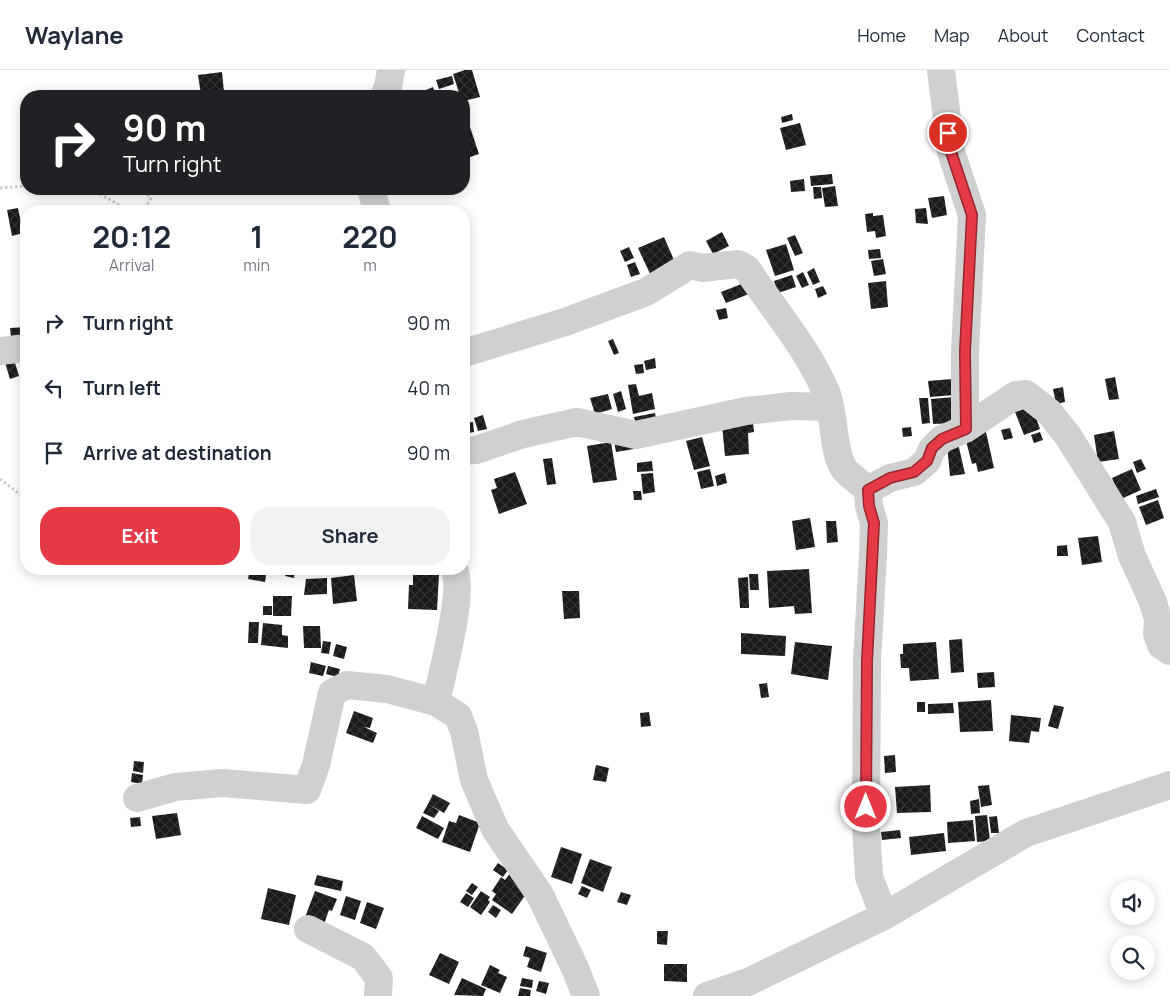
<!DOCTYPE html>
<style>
:root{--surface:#fff;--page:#f2f2f3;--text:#1f2937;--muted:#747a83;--line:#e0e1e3;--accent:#e63946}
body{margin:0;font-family:Manrope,sans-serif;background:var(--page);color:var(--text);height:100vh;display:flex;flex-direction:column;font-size:19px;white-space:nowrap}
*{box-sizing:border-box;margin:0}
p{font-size:16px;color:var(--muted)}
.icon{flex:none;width:28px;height:28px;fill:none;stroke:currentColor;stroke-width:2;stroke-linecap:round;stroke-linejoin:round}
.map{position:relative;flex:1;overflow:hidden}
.panel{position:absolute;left:20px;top:135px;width:450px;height:370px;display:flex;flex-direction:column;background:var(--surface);border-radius:20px;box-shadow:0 2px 12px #0003}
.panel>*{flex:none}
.hud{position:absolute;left:20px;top:20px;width:450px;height:105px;border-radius:20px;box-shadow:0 2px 12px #0003;background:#202124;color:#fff;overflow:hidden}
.fabs{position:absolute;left:1110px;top:810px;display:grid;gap:10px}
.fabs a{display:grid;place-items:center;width:45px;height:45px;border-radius:50%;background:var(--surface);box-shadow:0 2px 12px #0003;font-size:25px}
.pin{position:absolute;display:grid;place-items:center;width:42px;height:42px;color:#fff;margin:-21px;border:2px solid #fff;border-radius:50%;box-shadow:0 1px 5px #0007}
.me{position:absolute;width:55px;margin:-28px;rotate:0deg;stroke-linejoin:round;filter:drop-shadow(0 0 4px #0008)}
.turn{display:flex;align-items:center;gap:18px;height:105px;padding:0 20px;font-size:22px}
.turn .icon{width:65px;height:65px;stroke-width:2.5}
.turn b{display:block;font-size:35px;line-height:42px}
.eta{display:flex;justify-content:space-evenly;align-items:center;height:85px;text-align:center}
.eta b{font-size:30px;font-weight:700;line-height:35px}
.primary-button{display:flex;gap:10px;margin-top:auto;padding:10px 20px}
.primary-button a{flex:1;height:58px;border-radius:20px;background:var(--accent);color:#fff;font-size:20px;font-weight:700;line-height:58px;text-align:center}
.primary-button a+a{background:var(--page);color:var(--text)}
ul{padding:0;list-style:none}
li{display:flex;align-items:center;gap:15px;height:65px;padding:0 20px}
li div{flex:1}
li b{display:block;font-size:19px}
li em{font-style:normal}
header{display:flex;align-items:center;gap:30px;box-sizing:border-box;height:70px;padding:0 25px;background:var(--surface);border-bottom:1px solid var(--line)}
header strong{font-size:24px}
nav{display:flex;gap:28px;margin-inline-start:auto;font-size:18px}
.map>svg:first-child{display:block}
.building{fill:url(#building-cross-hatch)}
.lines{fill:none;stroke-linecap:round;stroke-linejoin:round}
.path{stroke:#cdcdcd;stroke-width:3;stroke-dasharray:2.5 2.5;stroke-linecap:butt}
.minor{stroke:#d0d0d0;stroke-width:28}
.route-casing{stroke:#96252e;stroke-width:12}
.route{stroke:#e63946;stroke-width:9}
</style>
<header>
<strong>Waylane</strong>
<nav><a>Home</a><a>Map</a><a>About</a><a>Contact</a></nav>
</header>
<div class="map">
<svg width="1170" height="926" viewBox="0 0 1170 926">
<defs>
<pattern id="building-cross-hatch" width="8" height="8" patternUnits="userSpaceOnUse" patternTransform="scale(1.25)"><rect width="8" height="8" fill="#1a1a1a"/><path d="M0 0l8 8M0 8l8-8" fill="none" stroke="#333"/></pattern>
</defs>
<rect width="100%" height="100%" fill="#fff"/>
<path class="building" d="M465 0H472L480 27 464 31V26H460L453 4Z
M222 2 224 22 201 25 198 5Z
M452 6 454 14 439 19 436 10Z
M433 17 436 26H420L419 23Z
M792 44 793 50 782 53 781 47Z
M800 53 806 75 786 80 780 58Z
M470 57 479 84 470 87 464 59Z
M832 104 833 114 811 116 810 106Z
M804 109 805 121 791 122 790 111Z
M835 116 838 136 825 137 822 118Z
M813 117H821L822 128 814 129Z
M944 126 947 145 932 148 928 128Z
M18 138 23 163 12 166 7 140Z
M926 138 928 154 916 153 915 139Z
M873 143V146L883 145 886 166 876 168 875 161 867 162 865 144Z
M722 162 729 176 713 184 706 171Z
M795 165 803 183 795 186 787 168Z
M664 167 677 197 652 208 638 178Z
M786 174 794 200 775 206 766 180Z
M629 177 634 188 625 192 620 181Z
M880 179 881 188 869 189 868 180Z
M883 189 886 204 874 206 871 191Z
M635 192 640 204 631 207 627 195Z
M814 198 820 212 813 215 807 202Z
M803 202 809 215 802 218 796 206Z
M792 205 796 217 778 223 774 211Z
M886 211 888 237 871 239 868 213Z
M744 213 749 224 726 233 721 222Z
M823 216 827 224 818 228 815 219Z
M726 238 728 248 719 250 716 240Z
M26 257V266L11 267 10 258Z
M613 269 619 283 614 285 608 271Z
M12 283 19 306 10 309 3 286Z
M655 288 656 298 646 300 644 291Z
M643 294 644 303 636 304 634 295Z
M1115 307 1119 329 1109 330 1105 309Z
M952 309 954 325 930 327 928 311Z
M636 314 639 326 652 323 655 339 633 344 628 315Z
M1063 317 1065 332 1056 334 1053 319Z
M621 321 626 339 618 342 613 324Z
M608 324 612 339 595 344 590 328Z
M955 327 957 353 933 354 931 329Z
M919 328H928L930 353 922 354Z
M1032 336 1040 359 1024 365 1015 342Z
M655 343 657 353 638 362 634 347Z
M483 345 487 359 478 361 474 348Z
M473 352 474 362 464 364V353Z
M753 352 754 362 748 363 749 384 725 386 722 355Z
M911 357 912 366 903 367 902 358Z
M1010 358 1013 368 1004 370 1001 360Z
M1114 361 1119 389 1098 392 1094 365Z
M986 362 994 398 978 402 976 393 972 394 965 367Z
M1040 362 1043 370 1034 373 1031 365Z
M702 367 710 396 694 400 686 371Z
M633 369 634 379 616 382 614 372Z
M611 372 617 410 593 413 587 376Z
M958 373 965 404 950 406 947 375Z
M552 388 556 414 547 415 543 389Z
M1141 389 1146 399 1137 403 1133 392Z
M652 391 653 401 637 402V393Z
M710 399 714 416 701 419 697 402Z
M1132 399 1141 420 1121 429 1112 408Z
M515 402 527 434 499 444 491 420 497 418 494 409Z
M653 403 655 422 643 424 641 404Z
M725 403 727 413 717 416 715 406Z
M1156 419 1159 427 1138 434 1136 426Z
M633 421H641L642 430H634Z
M1158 430 1164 448 1146 455 1139 437Z
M810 448 815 477 796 480 792 451Z
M826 451H836L838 472 827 473Z
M1098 466 1102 492 1082 495 1078 468Z
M1067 475 1068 486H1057V476Z
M250 499H267L265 512 248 509Z
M286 499H295L294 508 285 506Z
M809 499 812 543 795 544 794 536 769 538 767 501Z
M413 504H439L437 540 408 539 409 515H413Z
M749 504H758L759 520H750Z
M354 505 357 531 333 534 331 508Z
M748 507 749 538H740L738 508Z
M327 508V524L304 525 306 509Z
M562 521H579L580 548 564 549Z
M273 526H292L291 546H273Z
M263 536H272V545H263Z
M249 552H259L258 573H248Z
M263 553 282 555V565L288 566V578L261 575Z
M303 556H320L321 578H304Z
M741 563 786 566 785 586 741 584Z
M962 569 964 602 951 603 949 570Z
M323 571 331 572 329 584 321 583Z
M795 572 832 576 828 610 791 604Z
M936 572 939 609 910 611 909 598H901L900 584H903V574Z
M336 574 347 577 344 589 333 586Z
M311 592 326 596 323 606 309 603Z
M328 596 340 599 338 607 326 604Z
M994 602 995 617 978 618 977 603Z
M767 613 769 627 761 628 759 614Z
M991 630 993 661 960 662 958 632Z
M917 632H925V642H917Z
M953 633 954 643 928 644V634Z
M1054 635 1064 637 1058 659 1048 656Z
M354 641 373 648 370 658 364 657 377 663 373 673 346 663Z
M649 642 651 656 641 657 640 643Z
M1011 645 1041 648 1039 662 1031 661 1029 673 1009 671Z
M895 685 896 702 885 703 884 686Z
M134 691 144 692 143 703 133 701Z
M596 695 609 698 606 712 593 710Z
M132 703 143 705 142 714 131 712Z
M930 715 931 742 897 743 895 717Z
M989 715 992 735 981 737 978 716Z
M433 724 450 733 444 743 428 734Z
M979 729 980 743 971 744 970 731Z
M428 734 439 741 434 748 423 743Z
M177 743 181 765 156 769 152 746Z
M459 745 480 753 470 782 442 772 449 751 456 753Z
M987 745 990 771 977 772 975 746Z
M422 746 444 758 438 769 416 758Z
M997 746 999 763H991L989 747Z
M140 747 141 756 131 757 130 748Z
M973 750 975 771 948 773 947 752Z
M900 760 901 768 882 770 881 762Z
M944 763 946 781 911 785 909 767Z
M561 777 582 784 572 814 551 807Z
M590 789 612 797 603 822 581 813Z
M498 793 508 800 503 807 493 800Z
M511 802 531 817 512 844 492 830 496 824 492 821 501 807 505 810Z
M317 805 343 811 341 821 314 815Z
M472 813 478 817 472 825 466 821Z
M582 816 591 820 587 828 578 824Z
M268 818 296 825 289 855 261 849Z
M315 821 337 829 332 841 329 840 323 857 304 850Z
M481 821 490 827 488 830 490 832 481 845 470 837Z
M621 822 631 825 627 835 617 832Z
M466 823 474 828 468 837 460 832Z
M346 826 361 831 355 850 340 845Z
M367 832 384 838 376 859 360 853Z
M493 835 501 840 496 848 488 842Z
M657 861H668L667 875 657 874Z
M526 876 547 883 541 902 527 897 530 888 523 886Z
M440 883 459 892 449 914 429 905Z
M664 894H687V912L664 911Z
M490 895 500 900 498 903 507 907 500 923 481 915Z
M462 908 486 919 483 926 454 925Z
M522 908 533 910 532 918 520 916Z
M539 911 549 913 546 924 536 921Z
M520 918 531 920 530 926H518Z"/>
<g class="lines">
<path class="path" d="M0 118 26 116
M91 119 130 141
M134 141 147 135 151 128 147 124V119
M0 409 26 429"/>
<path class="minor" d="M941 0 951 82 972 145 965 281V359
M384 26 388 17 391 0
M371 119 377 141
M0 281 26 278
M464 283 565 252 646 222 690 195 702 198 738 194 747 199C773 239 807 277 826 322 835 342 832 384 845 400 851 407 861 413 868 420L869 436 874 453 873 485 867 591 866 755 869 807 884 846
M464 381 476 380 523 364 577 352 636 365 746 341 791 336 830 337
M868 420 890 408 914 402 927 391 932 379 942 369 965 359 1016 325 1026 324 1049 342 1068 366 1122 452 1132 486 1153 532 1158 549 1157 564 1161 575 1170 581
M454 499C465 520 442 605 436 632L458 646 464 661 474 710 495 759 540 825 575 898 586 926
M137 728 175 717 222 713 307 720 316 695 332 623 347 615 387 619 436 632
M308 859 363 887 379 908 378 926
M707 926 748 912 884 846 1026 763 1170 715"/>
</g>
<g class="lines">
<defs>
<path id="route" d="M866 737 867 591 874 453 869 436 868 420 890 408 914 402 927 391 932 378 942 369 966 359 965 281 972 145 951 82 948 63"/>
</defs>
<use href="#route" class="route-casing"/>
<use href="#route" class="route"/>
</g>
</svg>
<div class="fabs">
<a><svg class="icon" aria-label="sound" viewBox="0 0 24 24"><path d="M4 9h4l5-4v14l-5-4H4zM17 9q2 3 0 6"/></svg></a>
<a><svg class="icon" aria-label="search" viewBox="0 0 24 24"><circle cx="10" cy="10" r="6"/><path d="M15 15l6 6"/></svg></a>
</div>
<div class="pin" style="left:948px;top:63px;background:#d93025"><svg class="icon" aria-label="arrive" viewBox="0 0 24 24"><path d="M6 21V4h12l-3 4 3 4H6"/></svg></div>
<svg class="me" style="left:866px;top:737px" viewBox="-20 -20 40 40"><circle r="17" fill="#e63946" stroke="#fff" stroke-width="3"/><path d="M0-11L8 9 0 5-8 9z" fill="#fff"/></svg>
<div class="hud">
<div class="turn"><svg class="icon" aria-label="right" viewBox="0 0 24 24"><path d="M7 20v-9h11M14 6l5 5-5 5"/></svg><div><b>90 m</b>Turn right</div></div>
</div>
<section class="panel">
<div class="eta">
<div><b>20:12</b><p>Arrival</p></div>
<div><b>1</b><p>min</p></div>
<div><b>220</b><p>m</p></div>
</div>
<ul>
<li><svg class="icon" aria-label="right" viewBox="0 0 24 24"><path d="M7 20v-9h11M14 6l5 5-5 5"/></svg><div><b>Turn right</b></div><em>90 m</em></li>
<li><svg class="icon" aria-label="left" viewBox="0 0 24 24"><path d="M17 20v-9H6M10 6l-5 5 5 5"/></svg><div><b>Turn left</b></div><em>40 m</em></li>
<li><svg class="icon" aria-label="arrive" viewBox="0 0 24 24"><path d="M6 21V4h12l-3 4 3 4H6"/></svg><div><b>Arrive at destination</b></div><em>90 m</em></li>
</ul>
<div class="primary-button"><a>Exit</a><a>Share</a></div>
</section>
</div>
